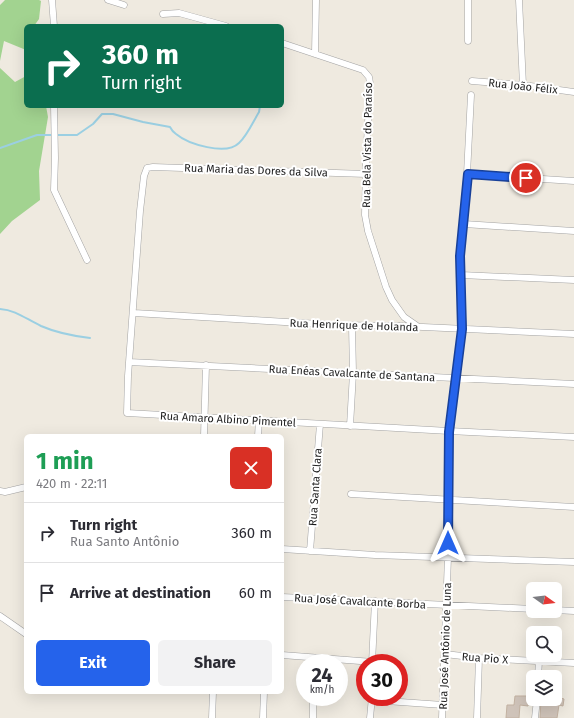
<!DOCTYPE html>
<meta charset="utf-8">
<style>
:root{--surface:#fff;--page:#f2f2f3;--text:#2b2b33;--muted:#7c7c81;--line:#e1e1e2;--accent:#2563eb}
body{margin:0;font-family:"Fira Sans",sans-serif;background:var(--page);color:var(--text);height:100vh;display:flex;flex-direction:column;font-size:15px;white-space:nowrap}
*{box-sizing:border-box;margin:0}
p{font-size:13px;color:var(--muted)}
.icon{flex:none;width:22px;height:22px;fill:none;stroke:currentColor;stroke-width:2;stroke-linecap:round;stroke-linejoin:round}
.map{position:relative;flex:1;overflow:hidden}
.drawer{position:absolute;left:24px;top:434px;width:260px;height:260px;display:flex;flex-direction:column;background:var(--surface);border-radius:6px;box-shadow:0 4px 16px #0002}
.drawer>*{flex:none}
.hud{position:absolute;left:24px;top:24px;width:260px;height:84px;border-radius:6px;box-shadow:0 4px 16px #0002;background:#0b6e4f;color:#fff;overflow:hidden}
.needle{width:26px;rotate:104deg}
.buttons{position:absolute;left:526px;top:582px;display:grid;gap:8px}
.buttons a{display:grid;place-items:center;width:36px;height:36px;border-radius:6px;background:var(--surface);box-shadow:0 4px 16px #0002;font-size:20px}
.speed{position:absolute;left:296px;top:654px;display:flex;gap:8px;font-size:20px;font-weight:700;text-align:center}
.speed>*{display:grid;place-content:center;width:52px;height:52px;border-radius:50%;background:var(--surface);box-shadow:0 4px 16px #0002;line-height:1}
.speed small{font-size:10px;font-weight:400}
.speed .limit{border:6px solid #d22;background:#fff;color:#111}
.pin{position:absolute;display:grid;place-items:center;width:34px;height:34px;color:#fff;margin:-17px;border:2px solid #fff;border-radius:50%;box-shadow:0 1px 4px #0007}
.me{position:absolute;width:44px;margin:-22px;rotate:0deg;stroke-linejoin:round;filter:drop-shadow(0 0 3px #0008)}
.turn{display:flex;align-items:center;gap:14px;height:84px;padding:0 12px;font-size:18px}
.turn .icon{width:52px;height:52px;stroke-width:2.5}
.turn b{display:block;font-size:28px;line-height:34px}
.round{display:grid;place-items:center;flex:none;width:42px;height:42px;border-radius:6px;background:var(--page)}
.summary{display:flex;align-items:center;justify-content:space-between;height:68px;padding:0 12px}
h1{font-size:24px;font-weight:700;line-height:30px;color:#1e9e55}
.cta{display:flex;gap:8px;margin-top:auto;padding:8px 12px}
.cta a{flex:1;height:46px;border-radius:6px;background:var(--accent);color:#fff;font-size:16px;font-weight:700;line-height:46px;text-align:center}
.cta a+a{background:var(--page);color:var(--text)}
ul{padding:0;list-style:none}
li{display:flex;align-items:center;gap:12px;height:60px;padding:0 12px;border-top:1px solid var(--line)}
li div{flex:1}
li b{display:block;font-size:15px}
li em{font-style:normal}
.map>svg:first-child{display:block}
.forest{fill:#a2d390}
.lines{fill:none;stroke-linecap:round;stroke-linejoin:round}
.stream{stroke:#9bcfe2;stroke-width:2}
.building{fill:#cfc3b9;stroke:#c2b1a1}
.street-casing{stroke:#a3a3a3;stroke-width:7}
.street{stroke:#fff;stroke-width:6}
.route-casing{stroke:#184099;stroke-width:10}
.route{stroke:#2563eb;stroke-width:7}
.labels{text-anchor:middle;stroke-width:4;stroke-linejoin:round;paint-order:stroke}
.street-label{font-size:11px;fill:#1c1c1c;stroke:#fff}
</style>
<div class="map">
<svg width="574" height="718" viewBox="0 0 574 718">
<rect width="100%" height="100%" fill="#efeae0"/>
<path class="forest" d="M5 0H39L41 1 39 19 34 26H26V50L4 41 0 61V5Z
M0 68 15 82 26 76V106H46L48 117 39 171 40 200 12 221 0 234Z"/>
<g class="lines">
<path class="stream" d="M0 148 37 135H77L93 124 102 114H113L143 122 170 127C171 129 173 132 176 134 188 144 226 156 239 143 247 136 253 122 259 112L260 106
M0 309C16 310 26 319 41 326 57 333 73 336 90 338"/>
</g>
<path class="building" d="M515 696H529L528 706 520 705 519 718H506L507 705H514Z
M558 697 564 699 563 706 559 705 557 718H540L541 700 558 701Z"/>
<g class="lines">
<defs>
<path id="street" d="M52 0 54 26
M108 0 124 5
M519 0 523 85
M163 14 179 13 226 26
M468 41V0
M282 43 363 70 369 77 370 83 366 163 365 215 368 231 386 287 392 300 404 317 417 326
M315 54 316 0
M472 81 523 85 574 92
M54 106 55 158 54 190 87 260
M366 174 153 167 147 168 144 176 140 211 128 376 127 413 449 431 574 437
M467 174 574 181
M464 224 574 231
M461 275 574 280
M134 313 336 325 401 326 574 334
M129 362 574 384
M350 426 353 373 352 326
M204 436 206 365
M258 436 259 420
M0 491 5 492 26 487
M351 494 574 507
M282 549 375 555 574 562
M310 551 320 424
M282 597 533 609
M555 610 574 611
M0 616 26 634
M445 654 479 658 574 663
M282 655 373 662
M372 663 375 601
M538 677 539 661
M372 700 443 705
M212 718 213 692
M263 718 264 692
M313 718V697
M370 718 372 697
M442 718 448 557 449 431 463 329 460 256 467 174 471 95
M477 718 479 658
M535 718 537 699"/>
</defs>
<use href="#street" class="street-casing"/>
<use href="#street" class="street"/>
</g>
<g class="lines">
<defs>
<path id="route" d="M448 543 449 432 462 329 460 256 468 174 526 178"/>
</defs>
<use href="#route" class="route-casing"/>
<use href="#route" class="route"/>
</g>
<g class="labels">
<g class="street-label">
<text transform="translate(523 86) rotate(6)" y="4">Rua João Félix</text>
<text transform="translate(367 145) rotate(-89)" y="4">Rua Bela Vista do Paraíso</text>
<text transform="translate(256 170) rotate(2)" y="4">Rua Maria das Dores da Silva</text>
<text transform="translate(354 325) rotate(2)" y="4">Rua Henrique de Holanda</text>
<text transform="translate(352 373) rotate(3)" y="4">Rua Enéas Cavalcante de Santana</text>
<text transform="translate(228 419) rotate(3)" y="4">Rua Amaro Albino Pimentel</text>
<text transform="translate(315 487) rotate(-86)" y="4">Rua Santa Clara</text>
<text transform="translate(360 601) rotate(3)" y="4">Rua José Cavalcante Borba</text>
<text transform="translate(445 646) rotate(-88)" y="4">Rua José Antônio de Luna</text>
<text transform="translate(485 658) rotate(4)" y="4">Rua Pio X</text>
</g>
</g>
</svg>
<div class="buttons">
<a><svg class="needle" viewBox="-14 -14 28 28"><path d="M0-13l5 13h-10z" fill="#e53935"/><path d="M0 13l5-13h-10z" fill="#7c7c81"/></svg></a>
<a><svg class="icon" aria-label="search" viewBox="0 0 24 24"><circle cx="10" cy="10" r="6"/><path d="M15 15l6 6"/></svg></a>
<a><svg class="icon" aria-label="layers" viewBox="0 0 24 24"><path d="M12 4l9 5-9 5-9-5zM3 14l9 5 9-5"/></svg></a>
</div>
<div class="speed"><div>24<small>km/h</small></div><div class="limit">30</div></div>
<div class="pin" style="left:526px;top:178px;background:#d93025"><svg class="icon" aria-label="arrive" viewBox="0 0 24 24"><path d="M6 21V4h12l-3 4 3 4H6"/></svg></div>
<svg class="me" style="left:448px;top:543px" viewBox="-20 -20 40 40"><path d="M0-17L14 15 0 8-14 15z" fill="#2563eb" stroke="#fff" stroke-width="4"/></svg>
<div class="hud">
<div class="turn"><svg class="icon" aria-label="right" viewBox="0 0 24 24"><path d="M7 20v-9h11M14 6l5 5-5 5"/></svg><div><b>360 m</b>Turn right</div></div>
</div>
<section class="drawer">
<div class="summary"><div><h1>1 min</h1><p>420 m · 22:11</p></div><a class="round" style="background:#d93025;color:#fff"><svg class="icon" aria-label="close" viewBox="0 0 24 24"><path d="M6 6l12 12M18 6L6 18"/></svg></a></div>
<ul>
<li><svg class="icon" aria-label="right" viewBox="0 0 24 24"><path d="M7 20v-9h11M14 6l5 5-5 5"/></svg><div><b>Turn right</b><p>Rua Santo Antônio</p></div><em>360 m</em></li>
<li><svg class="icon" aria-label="arrive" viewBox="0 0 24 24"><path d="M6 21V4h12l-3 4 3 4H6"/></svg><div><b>Arrive at destination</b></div><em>60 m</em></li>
</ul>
<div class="cta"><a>Exit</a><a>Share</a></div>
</section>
</div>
